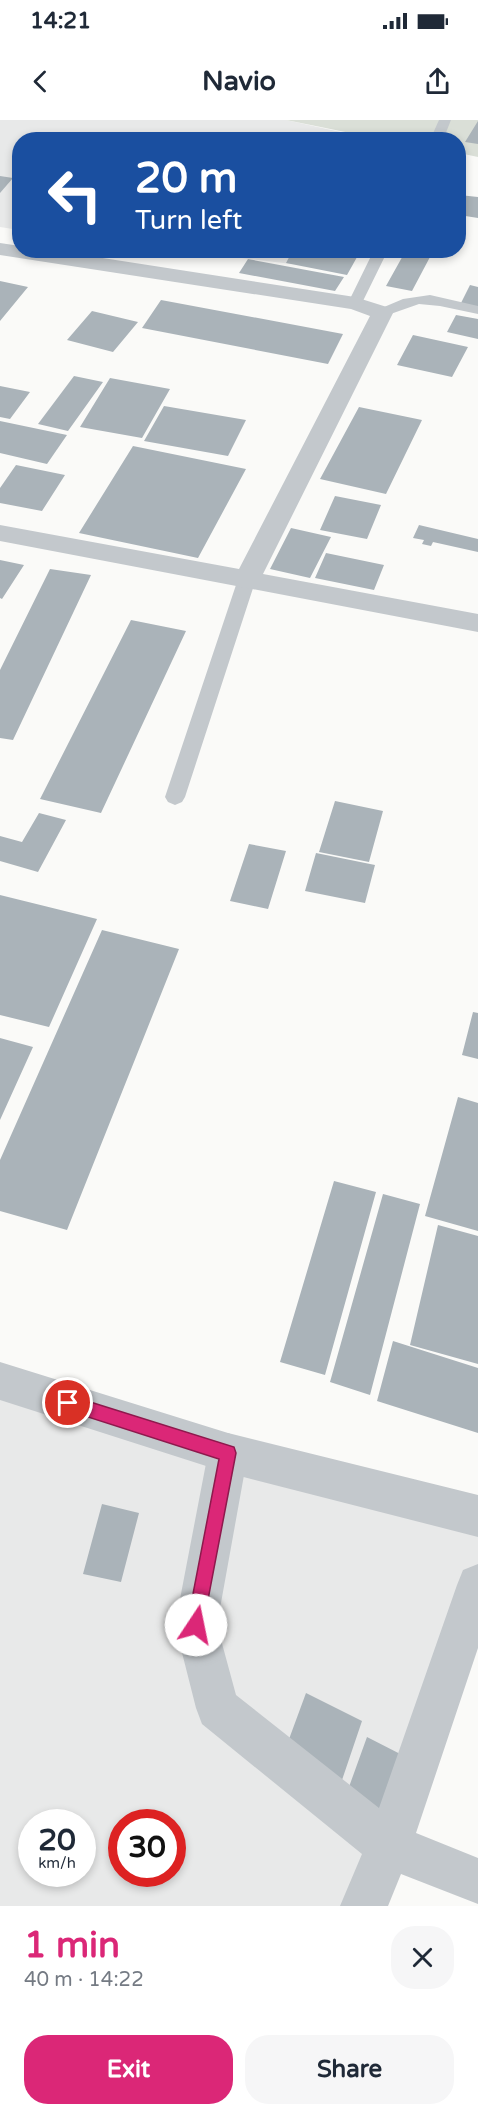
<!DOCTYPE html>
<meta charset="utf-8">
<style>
:root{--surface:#fff;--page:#f6f6f7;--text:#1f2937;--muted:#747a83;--accent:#db2777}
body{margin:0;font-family:"Varela Round",sans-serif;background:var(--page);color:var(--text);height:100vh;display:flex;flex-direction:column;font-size:22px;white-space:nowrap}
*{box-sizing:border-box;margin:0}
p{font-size:20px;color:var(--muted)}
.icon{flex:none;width:33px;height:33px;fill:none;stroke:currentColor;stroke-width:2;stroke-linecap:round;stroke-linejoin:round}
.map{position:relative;height:1786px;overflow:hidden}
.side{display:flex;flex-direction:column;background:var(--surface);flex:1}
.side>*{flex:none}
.top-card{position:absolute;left:12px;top:12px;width:454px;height:126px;border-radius:24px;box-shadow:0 3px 9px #0003;background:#1a4fa0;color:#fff;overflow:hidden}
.speed{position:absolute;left:18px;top:1689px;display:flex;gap:12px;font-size:30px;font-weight:700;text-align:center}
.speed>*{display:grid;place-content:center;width:78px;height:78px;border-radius:50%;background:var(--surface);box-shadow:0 3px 9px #0003;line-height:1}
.speed small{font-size:15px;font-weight:400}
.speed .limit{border:9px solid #d22;background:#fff;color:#111}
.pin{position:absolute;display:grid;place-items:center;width:51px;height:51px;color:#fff;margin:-26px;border:3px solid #fff;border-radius:50%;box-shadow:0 2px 6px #0007}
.me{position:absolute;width:66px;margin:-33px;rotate:11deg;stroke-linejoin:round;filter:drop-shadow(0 0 4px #0008)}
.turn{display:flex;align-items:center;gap:21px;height:126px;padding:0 24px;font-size:27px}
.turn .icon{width:78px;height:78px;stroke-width:2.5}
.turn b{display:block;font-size:42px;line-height:51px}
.round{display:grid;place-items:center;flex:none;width:63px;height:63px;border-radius:24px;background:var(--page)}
.overview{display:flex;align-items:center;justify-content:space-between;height:102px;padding:0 24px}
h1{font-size:36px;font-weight:700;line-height:45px;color:var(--accent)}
.action{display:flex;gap:12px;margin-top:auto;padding:12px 24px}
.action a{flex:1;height:69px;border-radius:24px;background:var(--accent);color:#fff;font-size:24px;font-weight:700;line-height:69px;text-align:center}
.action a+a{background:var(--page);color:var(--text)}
.status{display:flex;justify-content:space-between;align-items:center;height:42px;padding:0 30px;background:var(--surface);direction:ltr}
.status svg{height:16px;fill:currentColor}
header{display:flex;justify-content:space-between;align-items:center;height:78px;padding:0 24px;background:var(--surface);font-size:27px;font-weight:700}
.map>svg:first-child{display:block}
.built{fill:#e8e9e9;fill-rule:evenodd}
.green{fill:#dadfd7}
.building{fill:#aab3b9}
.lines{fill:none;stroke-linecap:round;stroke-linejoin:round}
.service{fill:#c3c8cc;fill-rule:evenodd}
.minor{fill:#c3c8cc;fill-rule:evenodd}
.tertiary{fill:#c3c8cc;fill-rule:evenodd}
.route{fill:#db2777;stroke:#8e194d;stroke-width:1.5}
</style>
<div class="status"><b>14:21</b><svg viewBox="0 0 49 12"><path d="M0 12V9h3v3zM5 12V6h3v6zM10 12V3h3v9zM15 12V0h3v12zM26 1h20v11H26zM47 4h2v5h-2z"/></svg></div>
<header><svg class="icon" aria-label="back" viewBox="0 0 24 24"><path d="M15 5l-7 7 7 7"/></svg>Navio<svg class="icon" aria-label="share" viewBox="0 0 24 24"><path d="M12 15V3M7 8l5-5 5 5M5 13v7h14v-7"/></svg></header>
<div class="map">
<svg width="478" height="1786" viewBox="0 0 478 1786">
<rect width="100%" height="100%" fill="#fafaf8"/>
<path class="built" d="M0 0H286L359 16 357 20H20L19 110 0 107Z
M183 131H300L292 144Z
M0 1263 478 1407V1469L360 1786H0ZM32 1702H82V1754H32ZM122 1702H172V1754H122Z"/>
<path class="green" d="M286 0H478V37L459 33V20L380 19Z"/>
<path class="building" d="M478 1V24L465 22Z
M290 12 332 18V20H286Z
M0 56 13 58 0 73Z
M459 75 478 77V98L459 95Z
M293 130H361L347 155 286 143Z
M405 132 430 137 412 171 386 166Z
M248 139 344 157 335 171 239 153Z
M0 161 28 167 0 201Z
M470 165 478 167V187L461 183Z
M161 180 343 214 328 244 142 208Z
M92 191 138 202 113 232 67 220Z
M456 195 478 199V219L447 212Z
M413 215 468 227 452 257 397 245Z
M74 256 103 262 68 311 38 304Z
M110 258 170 269 142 318 80 307Z
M0 266 30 272 10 299 0 297Z
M164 286 246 300 228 336 144 321Z
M359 287 422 300 386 374 320 359Z
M0 301 67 315 47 344 0 333Z
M133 326 246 349 198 438 79 413Z
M16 345 65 355 42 391 0 383V368Z
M335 376 381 385 367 419 320 410Z
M419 405 478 419V432L433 422 431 426 422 424 424 420 413 418Z
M291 408 331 417 310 458 270 449Z
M326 433 384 445 374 470 315 458Z
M0 440 24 445 2 479 0 478Z
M50 449 91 455 13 620 0 618V550Z
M131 500 186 511 101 693 40 679Z
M335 681 383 691 369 742 319 732Z
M39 693 66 700 38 752 0 741V716L22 722Z
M249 724 286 731 268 789 230 781Z
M316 733 375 745 365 783 305 771Z
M0 775 97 799 49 907 0 895Z
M102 810 179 829 67 1110 0 1091V1040Z
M473 892 478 893V939L462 935Z
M0 918 33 927 0 1000Z
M458 977 478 983V1111L425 1096Z
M334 1061 376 1072 325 1255 280 1242Z
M383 1074 420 1084 370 1275 330 1262Z
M438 1105 478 1116V1244L410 1225Z
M393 1221 478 1248V1313L377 1281Z
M102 1384 139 1393 121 1462 83 1454Z
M306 1573 362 1601 342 1660 285 1630Z
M367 1617 410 1639 389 1702 345 1678Z"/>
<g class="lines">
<path class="service" d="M439 0H451L443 20H430Z
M374 130H388L362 183 355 187 350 186 348 183Z
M430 175 478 186V194L440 186 419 184 382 197 375 193 377 190 403 179Z
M247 453 253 455 256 459 185 677 182 682 175 685 168 682 165 677 238 459 241 455Z"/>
<path class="minor" d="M0 123 20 126V130H51L355 177 390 188 393 193 263 454 478 494V512L0 421V405L239 449 370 196 351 189 0 135Z
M228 1313 242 1319 248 1333 217 1505 236 1575 379 1688 457 1465 463 1450 478 1444V1528L416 1713 478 1738V1784L401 1754 388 1786H340L362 1734 202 1604 196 1588 175 1505 208 1333 214 1319Z"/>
<path class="tertiary" d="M0 1242 228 1313 478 1375V1417L228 1353 0 1280Z"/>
</g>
<path class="route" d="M68 1275 234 1327 236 1333 202 1511 196 1514 190 1511 187 1505 219 1339 63 1289 60 1283 63 1277Z"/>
</svg>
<div class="speed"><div>20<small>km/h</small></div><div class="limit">30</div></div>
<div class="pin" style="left:68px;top:1283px;background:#d93025"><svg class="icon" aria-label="arrive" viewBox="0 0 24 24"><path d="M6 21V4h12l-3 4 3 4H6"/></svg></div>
<svg class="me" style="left:196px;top:1505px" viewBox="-20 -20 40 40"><circle r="19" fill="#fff"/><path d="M0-13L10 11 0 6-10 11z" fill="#db2777"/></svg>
<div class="top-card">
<div class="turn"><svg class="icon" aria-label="left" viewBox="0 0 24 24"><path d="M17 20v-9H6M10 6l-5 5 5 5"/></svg><div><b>20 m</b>Turn left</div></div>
</div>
</div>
<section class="side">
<div class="overview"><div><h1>1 min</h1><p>40 m · 14:22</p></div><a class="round"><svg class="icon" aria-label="close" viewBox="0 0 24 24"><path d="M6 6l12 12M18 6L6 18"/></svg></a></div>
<div class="action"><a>Exit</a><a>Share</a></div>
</section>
